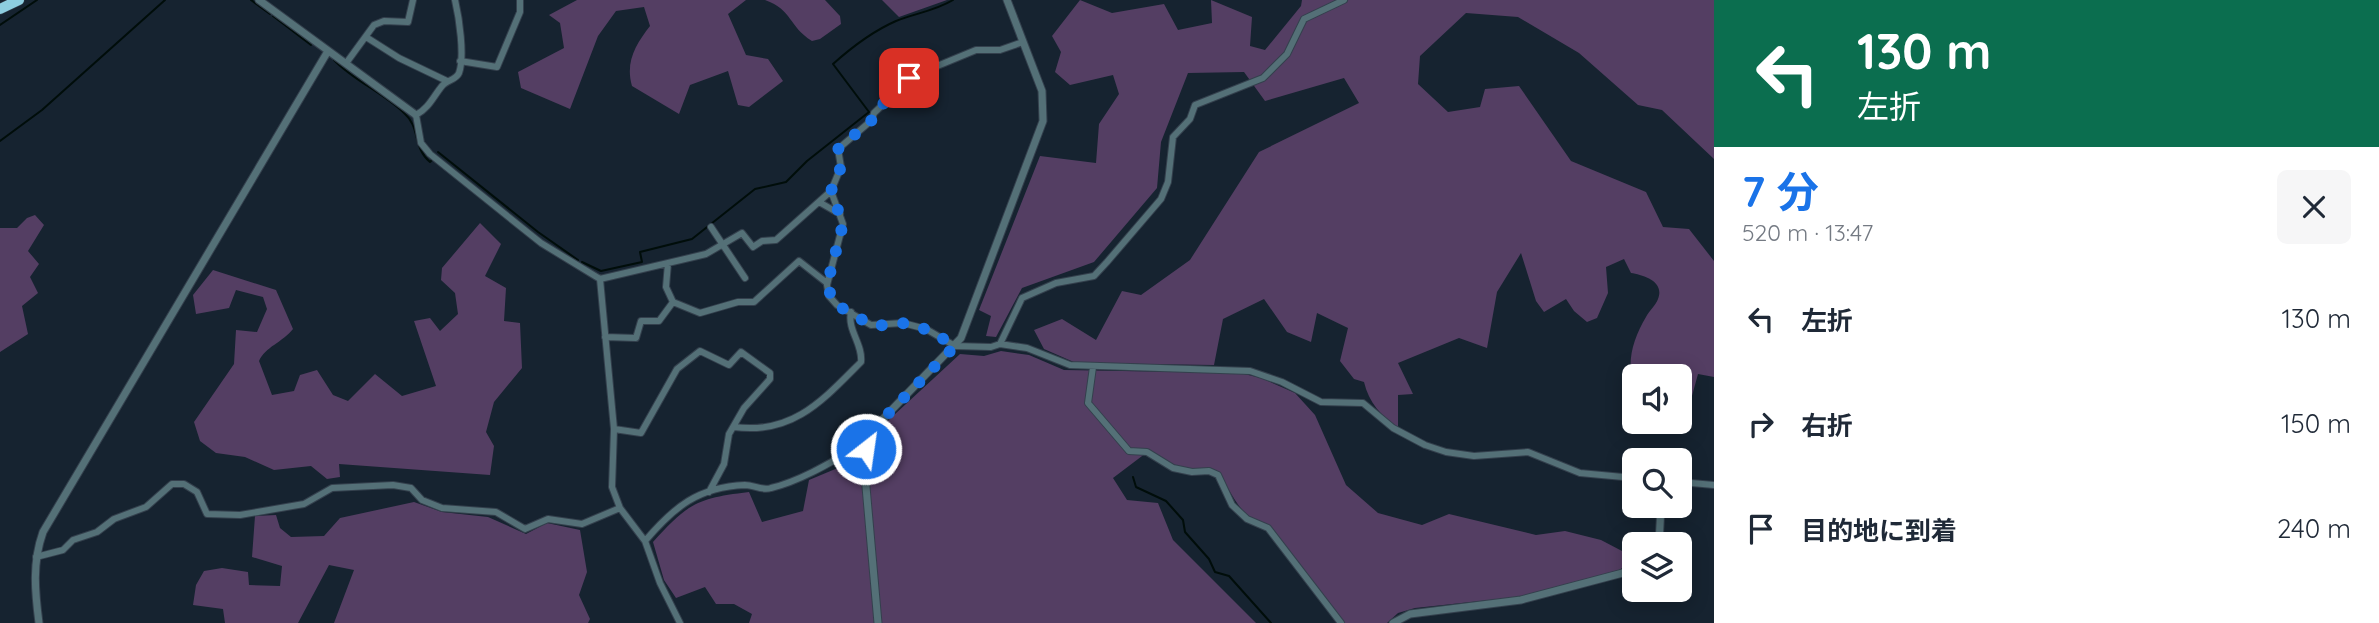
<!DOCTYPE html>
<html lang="ja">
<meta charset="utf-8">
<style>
:root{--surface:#fff;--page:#f6f6f7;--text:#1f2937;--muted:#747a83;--accent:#1a73e8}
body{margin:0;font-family:Quicksand,"Noto Sans JP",sans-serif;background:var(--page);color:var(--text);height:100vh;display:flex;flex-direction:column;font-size:26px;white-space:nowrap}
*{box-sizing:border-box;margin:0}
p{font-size:23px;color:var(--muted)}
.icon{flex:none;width:38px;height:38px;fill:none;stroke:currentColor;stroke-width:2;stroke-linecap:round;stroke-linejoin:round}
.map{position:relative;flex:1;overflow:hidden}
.side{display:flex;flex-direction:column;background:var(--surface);width:665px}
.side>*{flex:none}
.guide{background:#0b6e4f;color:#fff;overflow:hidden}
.buttons{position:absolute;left:1622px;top:364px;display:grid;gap:14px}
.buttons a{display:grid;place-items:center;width:70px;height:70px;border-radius:10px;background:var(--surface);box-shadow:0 4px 18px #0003;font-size:35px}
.pin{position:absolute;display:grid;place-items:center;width:60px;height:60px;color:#fff;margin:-30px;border-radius:14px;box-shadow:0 4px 10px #0006}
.me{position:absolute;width:77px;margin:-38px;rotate:30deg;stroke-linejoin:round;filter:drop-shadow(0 0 5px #0008)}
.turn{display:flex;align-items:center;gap:24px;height:147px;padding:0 28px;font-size:32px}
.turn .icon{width:91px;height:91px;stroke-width:2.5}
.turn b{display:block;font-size:49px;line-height:60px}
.round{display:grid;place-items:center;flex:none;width:74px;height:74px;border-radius:10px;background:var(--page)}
.overview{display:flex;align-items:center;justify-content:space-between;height:119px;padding:0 28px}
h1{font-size:42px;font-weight:700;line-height:52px;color:var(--accent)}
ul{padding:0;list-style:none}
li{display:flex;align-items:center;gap:21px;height:105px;padding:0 28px}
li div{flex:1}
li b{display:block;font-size:26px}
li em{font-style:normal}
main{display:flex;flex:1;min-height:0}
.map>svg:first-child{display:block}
.green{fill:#543e63}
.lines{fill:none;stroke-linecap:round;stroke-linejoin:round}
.stream{stroke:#000d0a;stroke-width:2}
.minor-casing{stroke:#34404d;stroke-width:8}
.tertiary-casing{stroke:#34404d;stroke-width:9}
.trunk-casing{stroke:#34404d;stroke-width:11}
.minor{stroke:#547077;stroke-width:6}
.tertiary{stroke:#547077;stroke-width:7}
.trunk{stroke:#8dcee0;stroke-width:10}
.route{stroke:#1a73e8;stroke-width:12;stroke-dasharray:0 21.6}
</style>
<main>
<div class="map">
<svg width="1714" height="623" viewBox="0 0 1714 623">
<rect width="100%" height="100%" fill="#162330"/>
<path class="green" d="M577 0H746L728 14 746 55 768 59 783 81 749 107 738 105 728 71 690 85 679 114 632 86C625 62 636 44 650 26L644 7 616 11 598 36 570 109 521 88 518 72 564 48 560 23 549 15Z
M765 0H825L840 16 841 24 820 39 812 41C788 26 793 10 765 0Z
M882 0H947L899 17Z
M1080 0 1112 13 1164 4 1178 30 1212 23 1211 0 1252 17 1250 46 1265 50 1301 6 1302 0H1714V159L1662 110 1638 105 1579 53 1518 17 1466 13 1420 56 1418 84 1448 112 1480 107 1485 89 1519 86 1571 161 1646 192 1663 227 1689 229 1714 261V377L1698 374 1684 425 1677 422H1680V376H1634V386C1626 362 1633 339 1646 317 1649 311 1656 305 1658 299 1665 281 1643 275 1631 273L1624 259 1606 267 1608 293 1597 318 1587 322 1574 311 1566 299 1544 312 1536 301 1521 253 1497 292 1487 348 1459 338 1398 363 1413 394 1398 395V429C1381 415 1369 403 1364 382L1354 379 1340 361 1348 328 1317 313 1311 342 1287 332 1264 299 1223 319 1214 365 1076 363 1044 349 1034 330 1062 319 1096 340 1122 291 1141 295 1190 260 1259 152 1359 103 1344 78 1265 101 1244 72 1188 73 1161 142 1157 188 1094 262 1022 288 996 337 986 336 991 316 979 310 1040 156 1096 163 1099 124 1119 94 1113 75 1070 85 1055 72 1061 52 1052 36Z
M35 215 44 225 28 251 39 264 30 277 38 293 22 306 28 334 0 352V228H17L27 218Z
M480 223 501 244 485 276 506 288 504 321 520 323 522 368 494 402 486 432 494 446 490 475 339 464 340 477 327 479 311 466 274 470 245 457 216 453 200 441 194 422 234 364 236 330 257 332 267 309 263 297 236 290 229 308 196 314 193 295 213 270 276 290 293 329C283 342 265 347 259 361L272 395 294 391 300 375 317 370 333 395 348 401 375 374 402 396 436 386 414 321 430 318 440 331 458 314 455 293 441 280 442 268Z
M1001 351 1029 355 1064 370 1240 373 1261 378 1295 393 1315 415 1346 485 1378 513 1422 525 1449 514 1536 535 1565 531 1601 540 1622 551 1624 567 1614 573 1518 597 1415 608 1398 613 1387 623H1344L1270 528C1263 521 1252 521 1246 514 1231 499 1227 480 1211 468 1186 471 1169 467 1150 450L1113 478 1127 500 1158 503 1173 540 1256 623H749L752 614 734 604H716L705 587 676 598 664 580 653 542C688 503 698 498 749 492L762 522 803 511 809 480 876 452 880 428 960 354 984 356Z
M414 502 442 512 488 517 526 534 547 523 580 530 587 572 579 595 590 619 588 623H334L354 570 329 565 298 623H225L223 609 193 605 196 585 204 571 222 568 248 572 249 585 280 586 282 566 252 557 255 516 276 515 280 528 291 537 324 536 340 518Z"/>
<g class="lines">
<path class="stream" d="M251 0 270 14
M273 16 311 45
M0 25 37 0
M334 60C354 81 384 93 405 114 420 127 413 148 430 162L432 160
M0 141 42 110 165 0
M438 152 538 232 578 260
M582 262 601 271 642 262 640 252 692 239 755 189 786 182 807 161 869 112 833 64C852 47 873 31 896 21 916 13 935 11 953 0
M1133 477 1136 487 1166 501 1183 520 1185 532 1209 559 1215 572 1229 576 1271 623"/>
<defs>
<path id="minor" d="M455 0C459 17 465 56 459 73 456 80 447 80 442 86 433 97 429 108 416 115L421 143 430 154 541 243 600 279 706 254 742 233 753 247 762 241 776 240 831 191 841 167 838 149 872 120 874 113 913 76 976 50H1000L1023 42
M366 37 399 58 447 81
M460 61 497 67 520 12V0
M347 62 374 25 384 21 408 22 413 0
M831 191 843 224 827 285 829 296 837 305 871 325 903 323 926 329 955 346 991 347 1000 344 1027 348 1070 365 1250 371 1282 382 1321 402 1363 403 1393 428 1425 445 1446 452 1474 456 1528 452 1580 473 1634 478
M819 202 840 214
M711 227 745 278
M668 263 666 287 673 302 700 313 738 302H754L799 261 827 283
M600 279 614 429 612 487 620 508 645 541 660 583 680 623
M605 337 636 338 641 321H659L673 302
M1000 344 1022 298 1056 283 1094 276 1107 262 1161 199 1168 182 1173 137 1190 119 1195 105 1263 78 1287 54 1304 19 1344 0
M1093 367 1088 403 1129 451 1147 452 1173 468 1192 472 1209 471 1218 475 1232 505 1247 519 1268 528 1341 623
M734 427C793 435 823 400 861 362 863 344 847 330 851 312
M614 429 641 433 677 369 700 351 729 365 741 352 770 373V379L744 408 729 434 724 464 709 492
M1680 482 1714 485
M645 541C674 507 698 487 745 485 754 485 762 491 771 488 804 480 838 458 868 441
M36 557 63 550 73 540 97 532 114 519 146 507 172 484H184L197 492 207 514 240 515 304 504 332 488 393 485 411 488 422 500 442 508 496 512 525 529 548 519 582 524 620 508"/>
<path id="tertiary" d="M259 0 416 115
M1659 544 1661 506
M39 623C35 592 32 563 43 532L328 51
M878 623 864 464 868 441 879 423 961 338 1043 121 1042 91 1007 0
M1393 623 1410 614 1521 600 1634 570"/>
<path id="trunk" d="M0 9 19 0"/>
</defs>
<use href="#minor" class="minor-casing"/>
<use href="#tertiary" class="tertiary-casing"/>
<use href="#trunk" class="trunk-casing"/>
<use href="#minor" class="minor"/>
<use href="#tertiary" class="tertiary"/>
<use href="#trunk" class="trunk"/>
</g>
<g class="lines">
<path class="route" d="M866 449 879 423 955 346C938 336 920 323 899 323 890 323 882 327 872 325 867 323 840 307 834 303L827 285 843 224 831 191 841 167 838 149 872 120 874 113 909 78"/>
</g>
</svg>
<div class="buttons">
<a><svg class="icon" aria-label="sound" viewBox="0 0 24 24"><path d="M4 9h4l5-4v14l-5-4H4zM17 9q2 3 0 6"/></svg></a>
<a><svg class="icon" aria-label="search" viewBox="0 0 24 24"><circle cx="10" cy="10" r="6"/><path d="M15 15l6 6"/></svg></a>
<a><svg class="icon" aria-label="layers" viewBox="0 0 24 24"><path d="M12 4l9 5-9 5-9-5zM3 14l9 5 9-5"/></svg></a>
</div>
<div class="pin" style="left:909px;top:78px;background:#d93025"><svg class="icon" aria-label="arrive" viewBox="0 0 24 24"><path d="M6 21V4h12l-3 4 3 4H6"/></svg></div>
<svg class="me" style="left:866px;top:449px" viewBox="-20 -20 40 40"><circle r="17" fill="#1a73e8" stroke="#fff" stroke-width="3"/><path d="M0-11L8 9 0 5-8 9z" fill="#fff"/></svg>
</div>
<section class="side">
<div class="guide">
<div class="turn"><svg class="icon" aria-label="left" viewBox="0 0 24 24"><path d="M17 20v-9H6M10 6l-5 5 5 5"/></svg><div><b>130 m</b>左折</div></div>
</div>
<div class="overview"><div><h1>7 分</h1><p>520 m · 13:47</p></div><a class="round"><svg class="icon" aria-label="close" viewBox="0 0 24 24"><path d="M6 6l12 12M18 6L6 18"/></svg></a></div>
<ul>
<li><svg class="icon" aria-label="left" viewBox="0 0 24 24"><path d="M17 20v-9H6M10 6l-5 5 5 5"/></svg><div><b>左折</b></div><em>130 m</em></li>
<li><svg class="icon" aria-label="right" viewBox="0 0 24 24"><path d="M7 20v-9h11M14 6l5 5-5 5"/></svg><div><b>右折</b></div><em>150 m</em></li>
<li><svg class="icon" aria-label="arrive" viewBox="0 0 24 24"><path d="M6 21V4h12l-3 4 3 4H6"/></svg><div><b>目的地に到着</b></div><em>240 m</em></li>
</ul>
</section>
</main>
